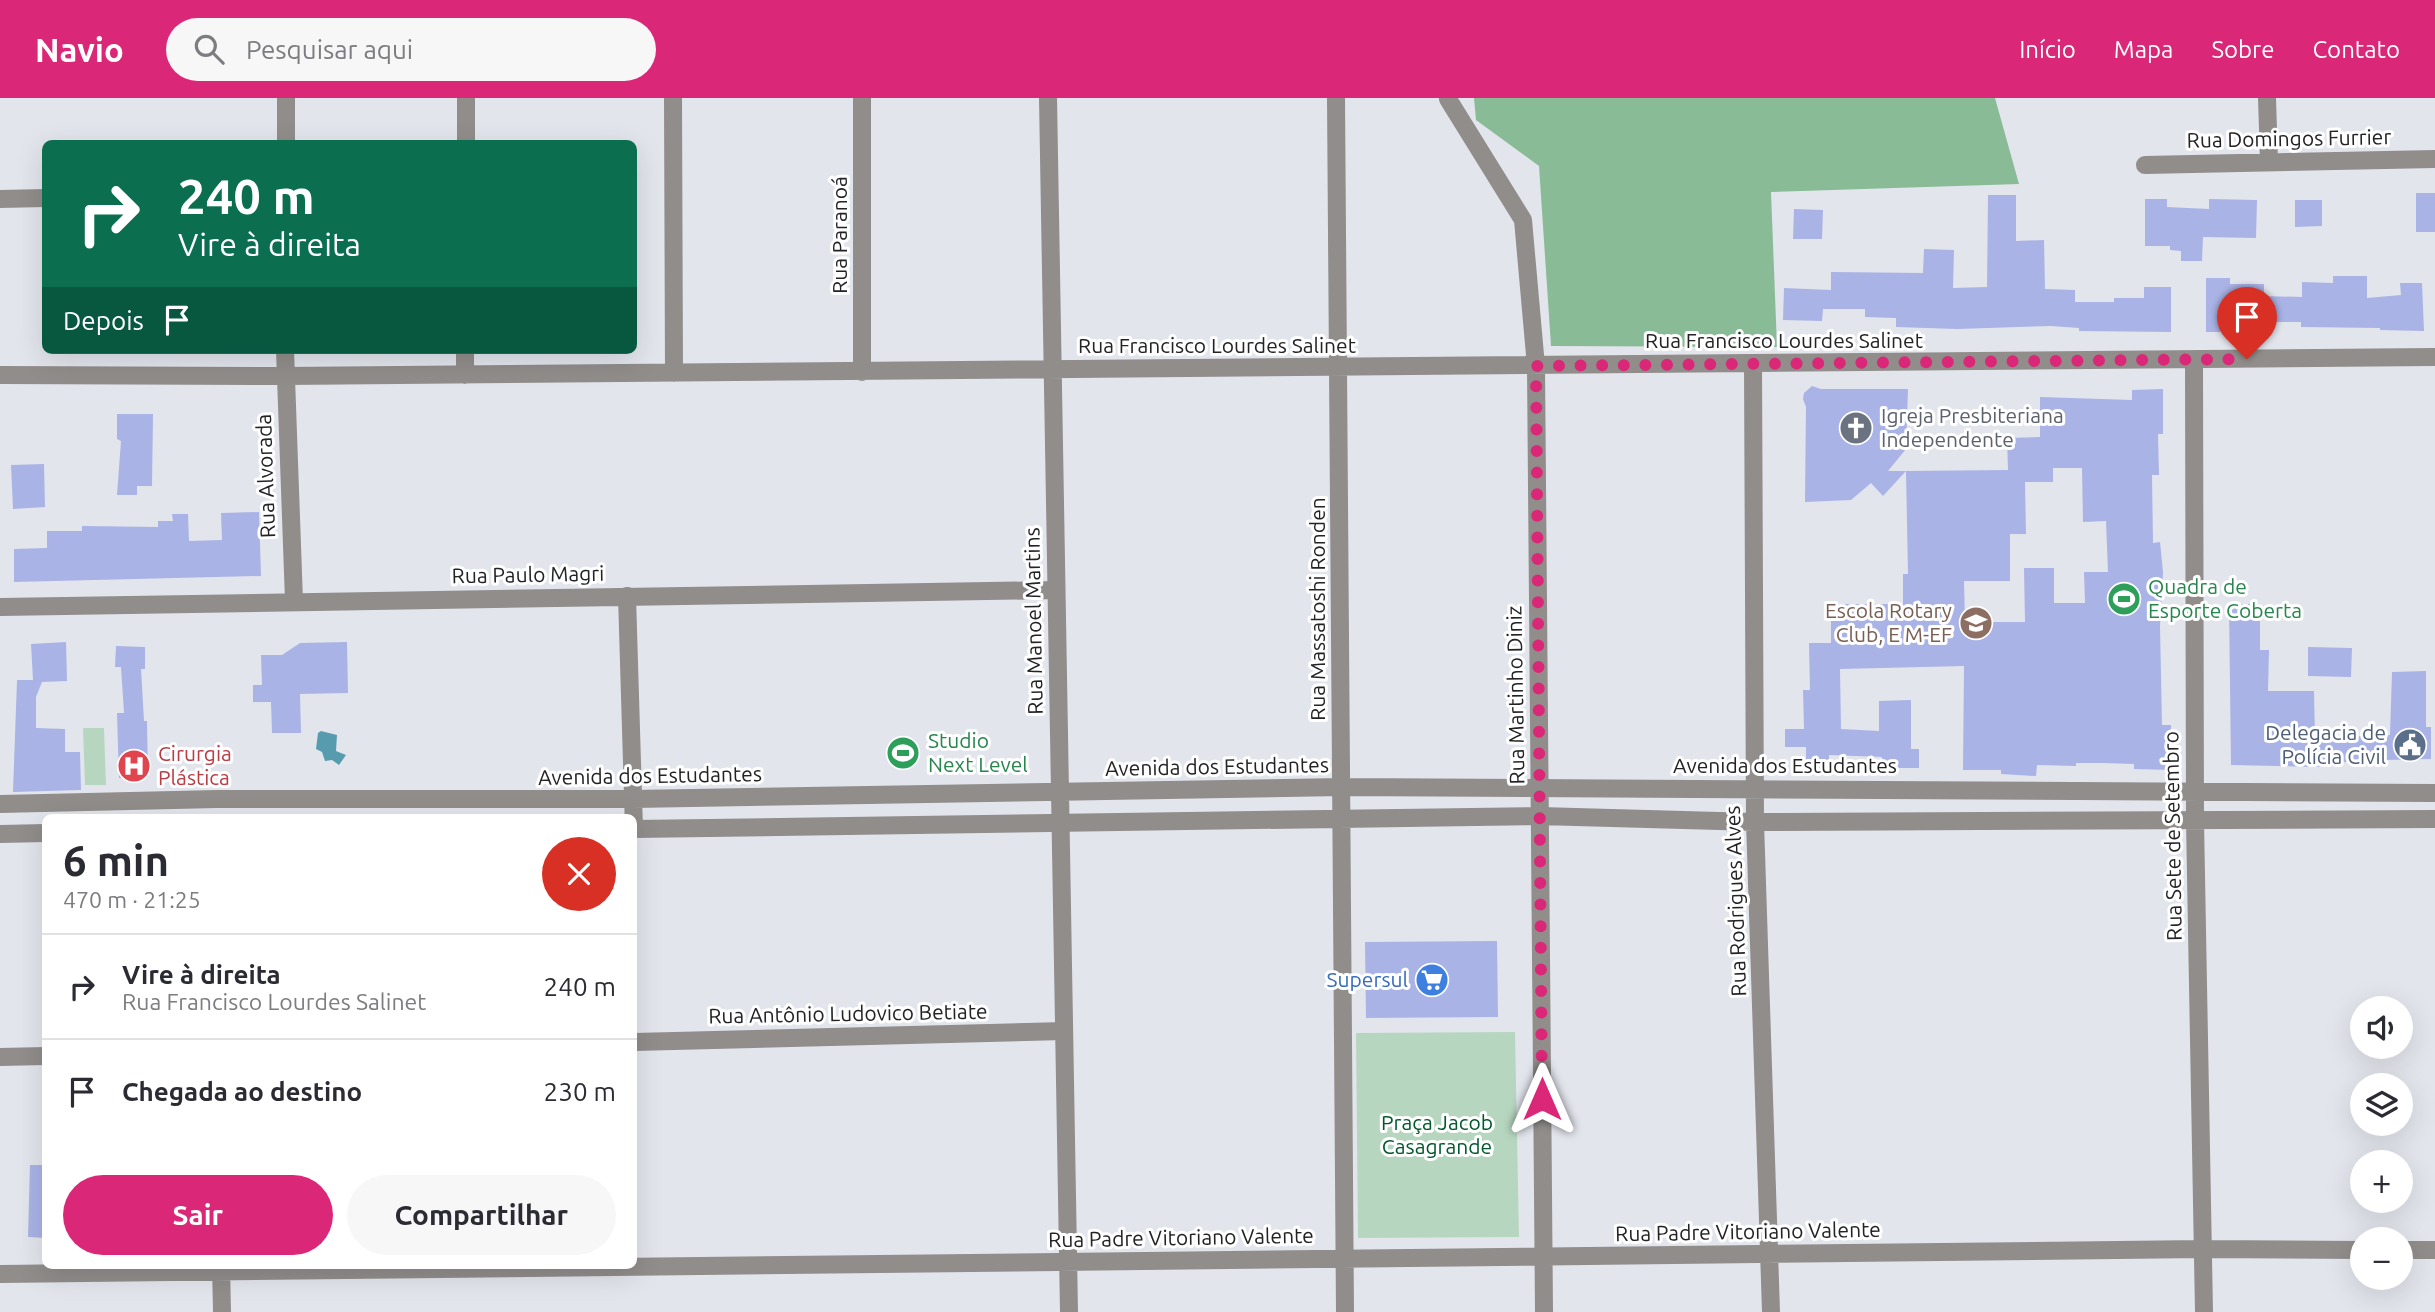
<!DOCTYPE html>
<html lang="pt">
<meta charset="utf-8">
<style>
:root{--surface:#fff;--page:#f7f7f7;--text:#2b2b33;--muted:#7c7c81;--line:#e1e1e2;--accent:#db2777}
body{margin:0;font-family:Ubuntu,sans-serif;background:var(--page);color:var(--text);height:100vh;display:flex;flex-direction:column;font-size:26px;white-space:nowrap}
*{box-sizing:border-box;margin:0}
p{font-size:23px;color:var(--muted)}
.icon{flex:none;width:38px;height:38px;fill:none;stroke:currentColor;stroke-width:2;stroke-linecap:round;stroke-linejoin:round}
.map{position:relative;flex:1;overflow:hidden}
.drawer{position:absolute;left:42px;top:716px;width:595px;height:455px;display:flex;flex-direction:column;background:var(--surface);border-radius:10px;box-shadow:0 7px 28px #0002}
.drawer>*{flex:none}
.guide{position:absolute;left:42px;top:42px;width:595px;height:214px;border-radius:10px;box-shadow:0 7px 28px #0002;background:#0b6e4f;color:#fff;overflow:hidden}
.buttons{position:absolute;left:2350px;top:898px;display:grid;gap:14px}
.buttons a{display:grid;place-items:center;width:63px;height:63px;border-radius:50%;background:var(--surface);box-shadow:0 7px 28px #0002;font-size:35px}
.pin{position:absolute;display:grid;place-items:center;width:60px;height:60px;color:#fff;margin:-72px -30px;border-radius:50% 50% 50% 0;rotate:-45deg;box-shadow:0 0 7px #0007}
.pin .icon{rotate:45deg}
.me{position:absolute;width:77px;margin:-38px;rotate:0deg;stroke-linejoin:round;filter:drop-shadow(0 0 5px #0008)}
.turn{display:flex;align-items:center;gap:24px;height:147px;padding:0 21px;font-size:32px}
.turn .icon{width:91px;height:91px;stroke-width:2.5}
.turn b{display:block;font-size:49px;line-height:60px}
.then{display:flex;align-items:center;height:66px;padding:0 21px;background:#0003;gap:14px;font-size:26px}
.round{display:grid;place-items:center;flex:none;width:74px;height:74px;border-radius:37px;background:var(--page)}
.head{display:flex;align-items:center;justify-content:space-between;height:119px;padding:0 21px}
h1{font-size:42px;font-weight:700;line-height:52px}
.primary-button{display:flex;gap:14px;margin-top:auto;padding:14px 21px}
.primary-button a{flex:1;height:80px;border-radius:42px;background:var(--accent);color:#fff;font-size:28px;font-weight:700;line-height:80px;text-align:center}
.primary-button a+a{background:var(--page);color:var(--text)}
ul{padding:0;list-style:none}
li{display:flex;align-items:center;gap:21px;height:105px;padding:0 21px;border-top:2px solid var(--line)}
li div{flex:1}
li b{display:block;font-size:26px}
li em{font-style:normal}
header{display:flex;align-items:center;gap:42px;box-sizing:border-box;height:98px;padding:0 35px;background:var(--accent);color:#fff}
header strong{font-size:33px}
nav{display:flex;gap:38px;margin-inline-start:auto;font-size:24px}
.search{width:490px;height:63px;background:var(--page);display:flex;align-items:center;gap:18px;box-sizing:border-box;padding:0 24px;border-radius:38px;color:var(--muted);font-size:26px}
.map>svg:first-child{display:block}
.green{fill:#b7d6bf}
.forest{fill:#89bb97}
.water{fill:#579cae}
.building{fill:#a9b3e6;fill-rule:evenodd}
.lines{fill:none;stroke-linecap:round;stroke-linejoin:round}
.minor{stroke:#908d8b;stroke-width:18}
.route{stroke:#db2777;stroke-width:12;stroke-dasharray:0 21.6}
.labels{text-anchor:middle;stroke-width:6;stroke-linejoin:round;paint-order:stroke}
.street-label{font-size:21px;fill:#232326;stroke:#fff}
.worship-label{font-size:21px;fill:#5b616d;stroke:#fff;text-anchor:start}
.leisure-label{font-size:21px;fill:#27864d;stroke:#fff;text-anchor:start}
.education-label{font-size:21px;fill:#785e54;stroke:#fff;text-anchor:end}
.service-label{font-size:21px;fill:#4e5e75;stroke:#fff;text-anchor:end}
.health-label{font-size:21px;fill:#be3a42;stroke:#fff;text-anchor:start}
.shop-label{font-size:21px;fill:#366cbe;stroke:#fff;text-anchor:end}
.park-label{font-size:21px;fill:#00582c;stroke:#fff}
</style>
<header>
<strong>Navio</strong>
<div class="search"><svg class="icon" aria-label="search" viewBox="0 0 24 24"><circle cx="10" cy="10" r="6"/><path d="M15 15l6 6"/></svg>Pesquisar aqui</div>
<nav><a>Início</a><a>Mapa</a><a>Sobre</a><a>Contato</a></nav>
</header>
<div class="map">
<svg width="2435" height="1214" viewBox="0 0 2435 1214">
<rect width="100%" height="100%" fill="#e3e5ed"/>
<path class="green" d="M83 630H104L106 687H85Z
M1515 934 1519 1139 1358 1140 1356 935Z"/>
<path class="forest" d="M1474 0H1995L2019 86 1771 94 1777 249 1551 248 1539 68 1476 22Z"/>
<path class="water" d="M321 633 337 637 336 653 346 657 339 667 332 662 325 663 322 654 316 651 318 635Z"/>
<path class="building" d="M2416 95H2435V134H2416Z
M1988 97H2016V143L2044 142 2045 191 2075 192V204H2114V200H2144V189H2171V234L2079 233V230L2051 228 1957 231 1896 229V220L1865 219V211H1823L1822 223 1783 222 1784 190 1831 192V174L1923 175 1924 151 1954 152 1953 190 1987 189Z
M2145 101H2167V109L2209 111V101L2257 102 2256 140 2203 139 2202 163H2181V153L2170 152V148H2145Z
M2295 102H2322V128L2295 129Z
M1794 111 1823 112 1822 141H1793Z
M2333 178H2367V200L2401 197 2400 185H2422L2424 233 2380 232V230L2301 229V224H2230V234H2206V180H2230V186H2264V198L2302 199V184L2333 185Z
M1812 288 1821 291H1908L1906 351 1888 373H1906L1883 398 1871 385 1851 402 1805 404 1806 309 1803 301 1804 295Z
M2163 291V336H2158L2159 377H2152L2153 445 2160 444 2163 474 2160 528 2162 627H2171V672L2134 671V666L2103 665H2076V668L2037 667 2036 678 2001 676V672H1963L1964 568 1840 571 1841 631 1879 633V603L1911 602V651H1919V670H1882V659L1829 657V673H1806V649H1785V631H1804L1803 592H1810L1809 545H1831V506H1903V476H1908L1906 373 2008 372 2007 340 2040 339V299L2132 302V292ZM2053 370H2082L2083 424 2106 423 2108 474H2084L2085 505H2054V470H2024L2025 524H1965L1964 483H2010V436H2026L2025 384H2053Z
M117 316H153L152 388H137V397H117L121 343 117 341Z
M44 366 45 409 13 411 11 367Z
M259 414 261 478 14 484V451L47 450V433H82V428L158 429V423H173L172 416H188L189 443 222 442 221 415Z
M2229 506H2260V552H2269L2268 593H2314L2315 640 2390 637 2392 574 2426 573V629H2431V661L2385 662V665L2341 664V668L2315 669 2231 667Z
M66 544 67 583 42 584 36 599V630L65 631V654H80L81 692 13 694 17 582H33L31 546Z
M347 544 348 595 300 596 301 635H272L271 604H253V587H262L261 557H282L300 545Z
M116 548 145 549V571H141L144 623H147L148 679 119 680 117 615H124L121 569H115Z
M2308 549 2352 550 2351 579 2308 578Z
M1497 843 1498 919 1366 920 1365 844Z
M30 1067H46V1140L28 1139Z"/>
<g class="lines">
<path class="minor" d="M673 0 674 275
M862 0V274
M1048 0 1069 1214
M1336 0 1345 1214
M2267 0 2269 64
M1448 1 1523 122 1536 268 1544 1214
M286 46V0
M466 46V0
M2145 67 2435 61
M0 101 46 100
M285 252 294 503
M2194 262 2195 723 2204 1214
M1753 266 1755 724 1771 1214
M0 277 285 278 2435 259
M465 277V252
M627 498 634 731
M0 509 1056 492
M0 706 217 701H633L1342 689 2435 695
M634 731 1540 718 1755 724 2435 721
M0 736 46 735
M634 944 1064 933
M0 959 46 958
M2401 1152H2435
M221 1167 222 1214
M0 1176 2202 1151 2362 1152"/>
</g>
<g class="lines">
<path class="route" d="M1542 1001 1536 268 2247 261"/>
</g>
<defs>
<symbol id="church-disc" viewBox="-11 -11 22 22"><circle r="9.5" fill="#6b7280" stroke="#fff"/><path d="M-1.2-6h2.4v3.5h3.3v2.4h-3.3V6h-2.4V-.1h-3.3v-2.4h3.3Z" fill="#fff"/></symbol>
<symbol id="stadium-disc" viewBox="-11 -11 22 22"><circle r="9.5" fill="#2e9e5b" stroke="#fff"/><path d="M0-5a6.5 5 0 1 0 0 10a6.5 5 0 1 0 0-10ZM-3.5-1.8h7v3.6h-7Z" fill="#fff"/></symbol>
<symbol id="school-disc" viewBox="-11 -11 22 22"><circle r="9.5" fill="#8d6e63" stroke="#fff"/><path d="M0-5L7-2L0 1L-7-2ZM-4 1L0 2.5L4 1V4Q0 6-4 4Z" fill="#fff"/></symbol>
<symbol id="civic-disc" viewBox="-11 -11 22 22"><circle r="9.5" fill="#5c6f8a" stroke="#fff"/><path d="M-.6-6.5H3V-4.5H.6V-3L4-1V1h2V6H-6V1h2V-1L-.6-3ZM-1.2 2.5V6h2.4V2.5Z" fill="#fff"/></symbol>
<symbol id="hospital-disc" viewBox="-11 -11 22 22"><circle r="9.5" fill="#e0444e" stroke="#fff"/><path d="M-5-5h3v3.5h4V-5h3V5h-3V1.5h-4V5h-3Z" fill="#fff"/></symbol>
<symbol id="supermarket-disc" viewBox="-11 -11 22 22"><circle r="9.5" fill="#3f7fe0" stroke="#fff"/><path d="M-6-5.5h2.5l.6 2H6L4.5 2H-2.5L-4.4-4H-6ZM-1.5 3.2a1.3 1.3 0 1 0 .1 0ZM3 3.2a1.3 1.3 0 1 0 .1 0Z" fill="#fff"/></symbol>
</defs>
<g fill-rule="evenodd">
<use href="#church-disc" x="1837" y="311" width="38" height="38"/>
<use href="#stadium-disc" x="2105" y="482" width="38" height="38"/>
<use href="#school-disc" x="1957" y="506" width="38" height="38"/>
<use href="#civic-disc" x="2391" y="628" width="38" height="38"/>
<use href="#stadium-disc" x="884" y="636" width="38" height="38"/>
<use href="#hospital-disc" x="115" y="649" width="38" height="38"/>
<use href="#supermarket-disc" x="1413" y="863" width="38" height="38"/>
</g>
<g class="labels">
<g class="street-label">
<text transform="translate(2289 41) rotate(-1)" y="7">Rua Domingos Furrier</text>
<text transform="translate(840 137) rotate(-90)" y="7">Rua Paranoá</text>
<text x="1784" y="250">Rua Francisco Lourdes Salinet</text>
<text x="1217" y="255">Rua Francisco Lourdes Salinet</text>
<text transform="translate(266 378) rotate(-92)" y="7">Rua Alvorada</text>
<text transform="translate(528 477) rotate(-1)" y="7">Rua Paulo Magri</text>
<text transform="translate(1318 511) rotate(-90)" y="7">Rua Massatoshi Ronden</text>
<text transform="translate(1034 523) rotate(-91)" y="7">Rua Manoel Martins</text>
<text transform="translate(1516 597) rotate(-91)" y="7">Rua Martinho Diniz</text>
<text x="1785" y="675">Avenida dos Estudantes</text>
<text transform="translate(1217 669) rotate(-1)" y="7">Avenida dos Estudantes</text>
<text transform="translate(650 678) rotate(-1)" y="7">Avenida dos Estudantes</text>
<text transform="translate(2173 738) rotate(-91)" y="7">Rua Sete de Setembro</text>
<text transform="translate(1736 803) rotate(-92)" y="7">Rua Rodrigues Alves</text>
<text transform="translate(848 916) rotate(-1)" y="7">Rua Antônio Ludovico Betiate</text>
<text transform="translate(1748 1134) rotate(-1)" y="7">Rua Padre Vitoriano Valente</text>
<text transform="translate(1181 1140) rotate(-1)" y="7">Rua Padre Vitoriano Valente</text>
</g>
<g class="worship-label">
<text x="1881" y="325">Igreja Presbiteriana<tspan x="1881" dy="24">Independente</tspan></text>
</g>
<g class="leisure-label">
<text x="2148" y="496">Quadra de<tspan x="2148" dy="24">Esporte Coberta</tspan></text>
<text x="928" y="650">Studio<tspan x="928" dy="24">Next Level</tspan></text>
</g>
<g class="education-label">
<text x="1952" y="520">Escola Rotary<tspan x="1952" dy="24">Club, E M-EF</tspan></text>
</g>
<g class="service-label">
<text x="2386" y="642">Delegacia de<tspan x="2386" dy="24">Polícia Civil</tspan></text>
</g>
<g class="health-label">
<text x="158" y="663">Cirurgia<tspan x="158" dy="24">Plástica</tspan></text>
</g>
<g class="shop-label">
<text x="1408" y="889">Supersul</text>
</g>
<g class="park-label">
<text x="1437" y="1032">Praça Jacob<tspan x="1437" dy="24">Casagrande</tspan></text>
</g>
</g>
</svg>
<div class="buttons">
<a><svg class="icon" aria-label="sound" viewBox="0 0 24 24"><path d="M4 9h4l5-4v14l-5-4H4zM17 9q2 3 0 6"/></svg></a>
<a><svg class="icon" aria-label="layers" viewBox="0 0 24 24"><path d="M12 4l9 5-9 5-9-5zM3 14l9 5 9-5"/></svg></a>
<a>+</a>
<a>−</a>
</div>
<div class="pin" style="left:2247px;top:261px;background:#d93025"><svg class="icon" aria-label="arrive" viewBox="0 0 24 24"><path d="M6 21V4h12l-3 4 3 4H6"/></svg></div>
<svg class="me" style="left:1542px;top:1001px" viewBox="-20 -20 40 40"><path d="M0-17L14 15 0 8-14 15z" fill="#db2777" stroke="#fff" stroke-width="4"/></svg>
<div class="guide">
<div class="turn"><svg class="icon" aria-label="right" viewBox="0 0 24 24"><path d="M7 20v-9h11M14 6l5 5-5 5"/></svg><div><b>240 m</b>Vire à direita</div></div>
<div class="then">Depois<svg class="icon" aria-label="arrive" viewBox="0 0 24 24"><path d="M6 21V4h12l-3 4 3 4H6"/></svg></div>
</div>
<section class="drawer">
<div class="head"><div><h1>6 min</h1><p>470 m · 21:25</p></div><a class="round" style="background:#d93025;color:#fff"><svg class="icon" aria-label="close" viewBox="0 0 24 24"><path d="M6 6l12 12M18 6L6 18"/></svg></a></div>
<ul>
<li><svg class="icon" aria-label="right" viewBox="0 0 24 24"><path d="M7 20v-9h11M14 6l5 5-5 5"/></svg><div><b>Vire à direita</b><p>Rua Francisco Lourdes Salinet</p></div><em>240 m</em></li>
<li><svg class="icon" aria-label="arrive" viewBox="0 0 24 24"><path d="M6 21V4h12l-3 4 3 4H6"/></svg><div><b>Chegada ao destino</b></div><em>230 m</em></li>
</ul>
<div class="primary-button"><a>Sair</a><a>Compartilhar</a></div>
</section>
</div>
